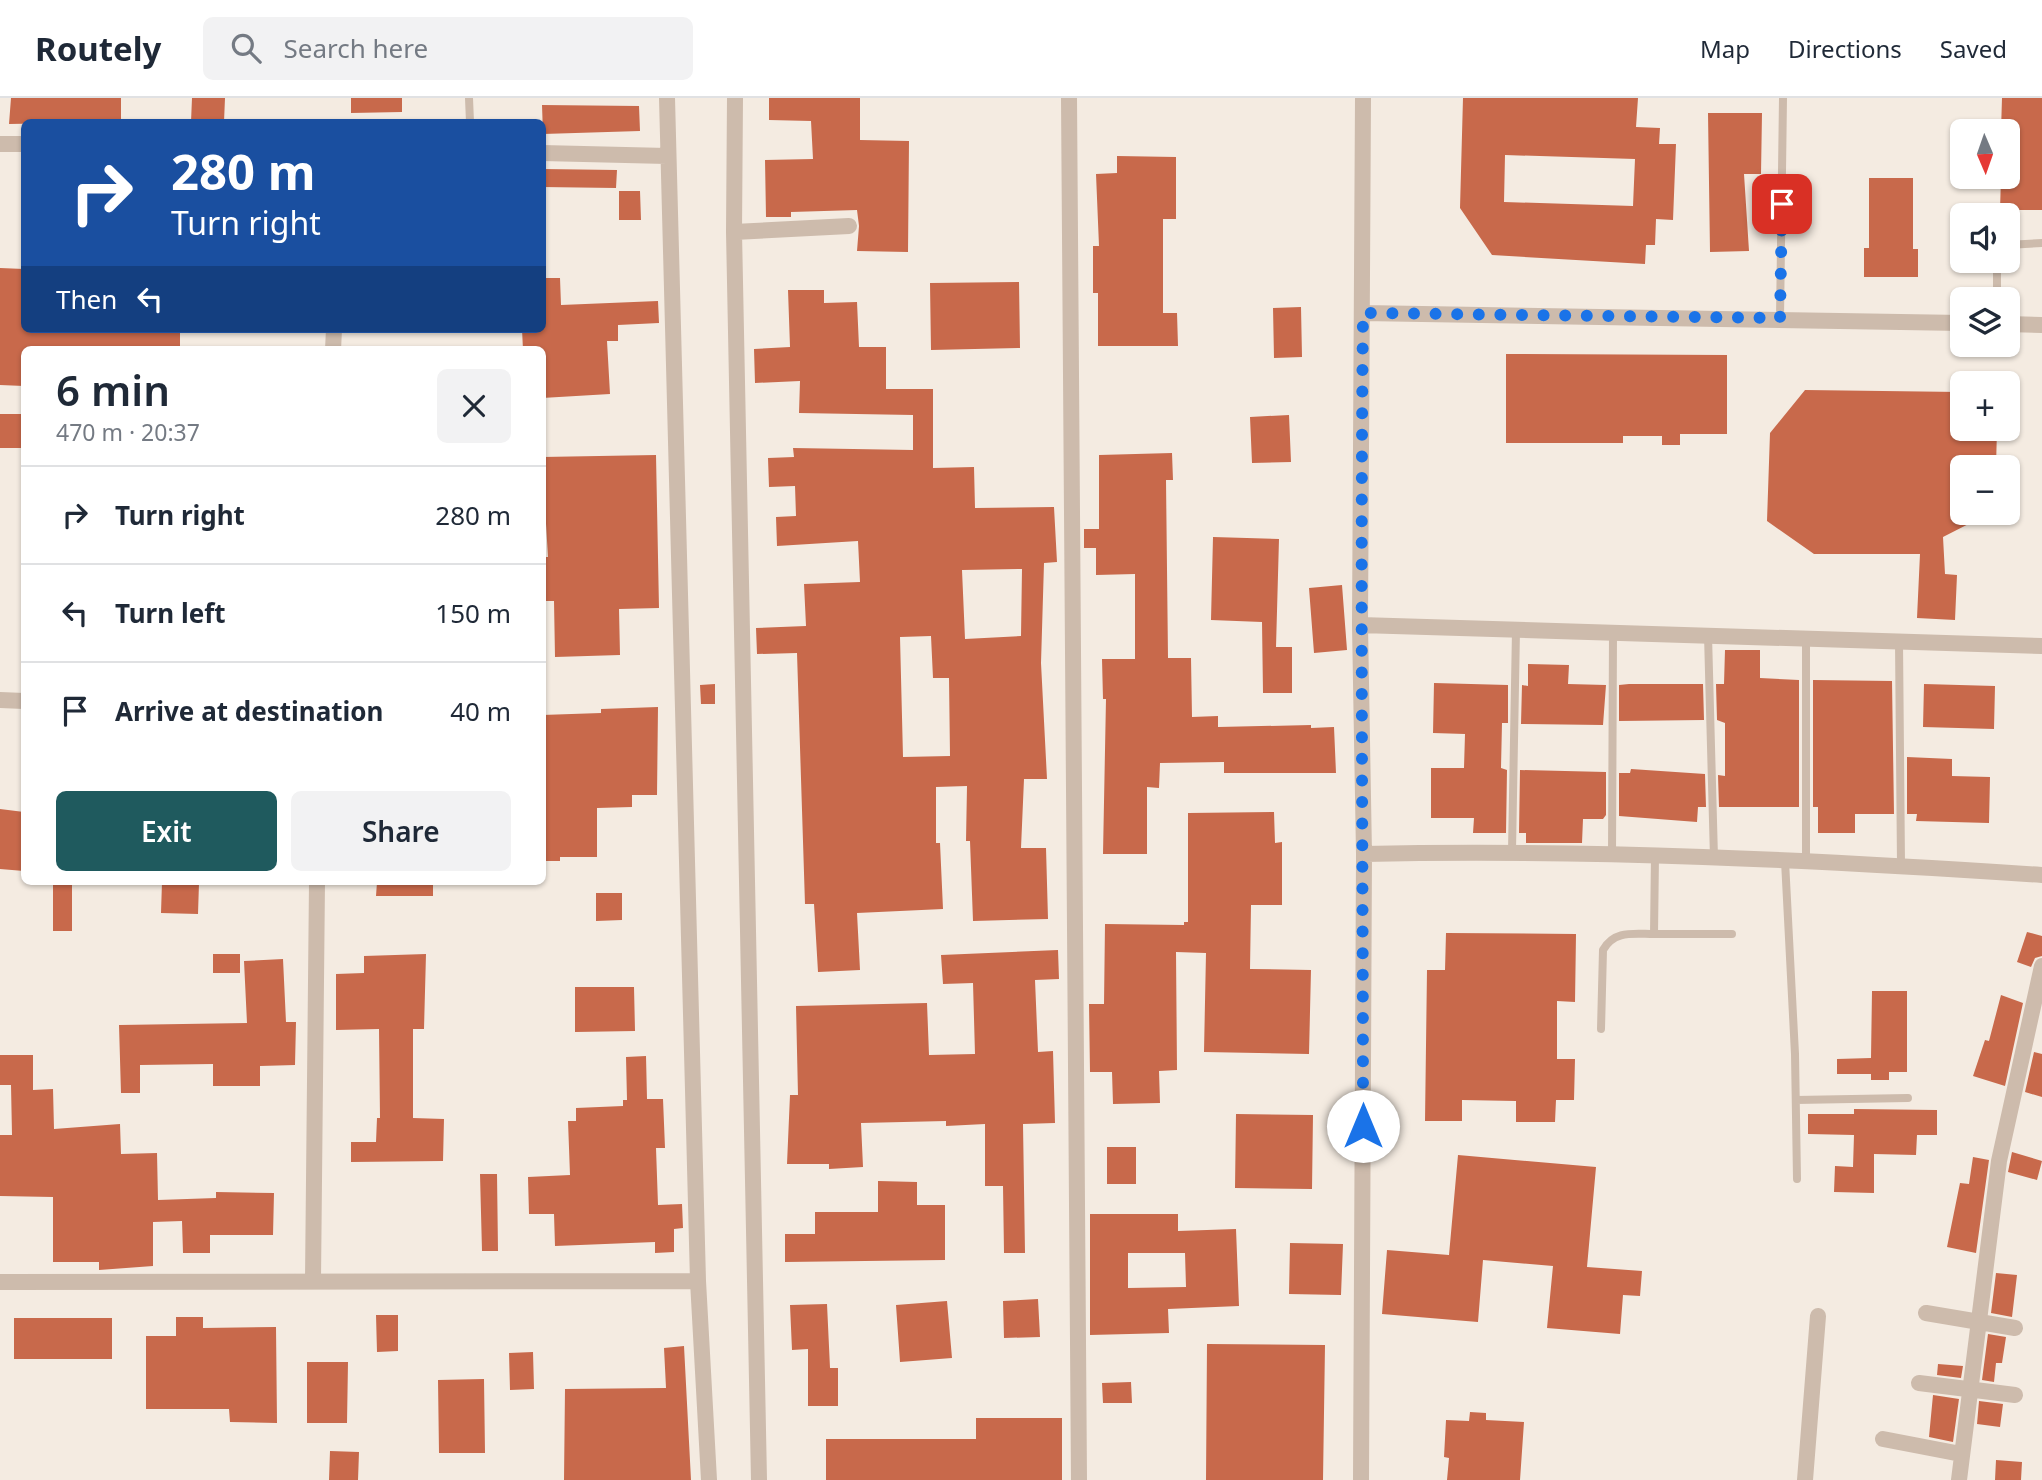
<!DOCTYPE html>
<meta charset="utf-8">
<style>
:root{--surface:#fff;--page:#f2f2f3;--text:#1f2937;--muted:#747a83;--line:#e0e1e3;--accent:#1f5a5e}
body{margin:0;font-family:"Noto Sans",sans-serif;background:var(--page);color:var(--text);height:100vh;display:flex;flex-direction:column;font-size:26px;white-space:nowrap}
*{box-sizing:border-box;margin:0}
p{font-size:23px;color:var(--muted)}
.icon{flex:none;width:38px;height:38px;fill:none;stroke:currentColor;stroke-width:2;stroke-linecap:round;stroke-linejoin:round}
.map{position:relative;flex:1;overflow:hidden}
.panel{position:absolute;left:21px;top:248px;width:525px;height:539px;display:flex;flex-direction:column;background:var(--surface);border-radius:10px;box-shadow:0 2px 5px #0004}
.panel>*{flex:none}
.hud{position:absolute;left:21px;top:21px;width:525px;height:214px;border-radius:10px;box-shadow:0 2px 5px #0004;background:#1a4fa0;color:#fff;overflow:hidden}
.needle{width:46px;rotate:178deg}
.tools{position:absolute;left:1950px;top:21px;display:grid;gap:14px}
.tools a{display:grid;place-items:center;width:70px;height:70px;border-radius:10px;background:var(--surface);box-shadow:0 2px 5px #0004;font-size:35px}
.pin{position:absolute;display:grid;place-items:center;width:60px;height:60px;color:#fff;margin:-30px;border-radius:14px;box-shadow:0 4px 10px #0006}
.me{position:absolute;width:77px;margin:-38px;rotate:0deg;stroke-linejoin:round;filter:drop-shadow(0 0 5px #0008)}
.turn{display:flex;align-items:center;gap:24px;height:147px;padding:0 35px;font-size:32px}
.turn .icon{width:91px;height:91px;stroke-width:2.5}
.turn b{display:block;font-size:49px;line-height:60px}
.then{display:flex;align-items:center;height:66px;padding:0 35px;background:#0003;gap:14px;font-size:26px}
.round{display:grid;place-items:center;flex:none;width:74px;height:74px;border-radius:10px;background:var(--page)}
.headline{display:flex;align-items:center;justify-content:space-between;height:119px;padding:0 35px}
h1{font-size:42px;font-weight:600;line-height:52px}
.action{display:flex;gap:14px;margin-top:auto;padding:14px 35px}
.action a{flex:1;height:80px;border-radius:10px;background:var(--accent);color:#fff;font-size:28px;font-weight:600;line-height:80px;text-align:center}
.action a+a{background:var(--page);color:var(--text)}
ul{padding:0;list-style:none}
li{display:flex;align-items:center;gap:21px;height:98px;padding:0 35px;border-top:2px solid var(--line)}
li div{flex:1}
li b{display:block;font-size:26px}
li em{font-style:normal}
header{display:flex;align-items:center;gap:42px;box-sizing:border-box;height:98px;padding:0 35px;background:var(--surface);border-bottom:2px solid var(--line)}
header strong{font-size:33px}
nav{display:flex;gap:38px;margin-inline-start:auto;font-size:24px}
.search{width:490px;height:63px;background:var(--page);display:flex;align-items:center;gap:18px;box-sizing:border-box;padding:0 24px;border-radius:10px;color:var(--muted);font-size:26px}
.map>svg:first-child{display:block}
.building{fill:#c8694b;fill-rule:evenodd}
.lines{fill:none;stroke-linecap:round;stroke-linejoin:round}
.service{stroke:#cdbbac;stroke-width:8}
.minor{stroke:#cdbbac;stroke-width:16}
.route{stroke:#1a73e8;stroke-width:12;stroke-dasharray:0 21.6}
</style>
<header>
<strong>Routely</strong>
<div class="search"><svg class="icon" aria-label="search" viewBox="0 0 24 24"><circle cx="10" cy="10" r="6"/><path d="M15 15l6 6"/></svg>Search here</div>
<nav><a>Map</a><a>Directions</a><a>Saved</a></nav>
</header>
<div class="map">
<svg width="2042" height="1382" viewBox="0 0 2042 1382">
<rect width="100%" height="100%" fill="#f4ebe1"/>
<path class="building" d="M11 0H121V24L9 26Z
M192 0H225L224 24H191Z
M351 0H402V14L351 15Z
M769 0H860V42L909 43 908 154 857 153 859 128 857 112 791 114V119H766L765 62 813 61 811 23 769 22Z
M1463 0H1638L1636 29 1660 30 1659 46H1676L1673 122 1656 121 1655 147H1646L1645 166 1492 157 1460 110ZM1505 57 1635 61 1633 108 1504 104Z
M2002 0H2042V112H2000L2001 79H2007V33H2001Z
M542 7 639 8 640 33 543 36Z
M1708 15H1762L1761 76H1744L1749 153 1710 154Z
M1117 58 1176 59V121H1163V215H1177L1178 248H1098V195H1093V148H1099L1096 76 1117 75Z
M542 71 617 72 616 90 542 89Z
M1869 80H1913V151H1918V179H1864V150H1869Z
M619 93H640L641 122H619Z
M0 170 24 171V231H180V252H24V288L0 287Z
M542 180H560L561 207 658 203 659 225 618 227V243H607L610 296 542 300V252H523L522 231H542Z
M1019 184 1020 250 931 252 930 185Z
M788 192H824V205L857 204 859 249H886V291H933V370L974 369 975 410 1054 409 1057 464 1044 465 1041 565 1047 681H1024L1021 750H1046L1048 821 973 823 970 743H966L967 688 936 689V745H940L943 811 857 815 860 872 818 874 814 806H805L797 555 757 556 756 530 806 528 804 486 860 484 858 443 777 448 776 419 796 418 795 388 769 389 768 360 794 359 793 350 913 352V317L799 315 800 283 755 285 754 251 790 249ZM1022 471 1021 538 965 541 962 472ZM931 538 933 580H949L950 658 903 659 900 539Z
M1301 209 1302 259 1274 260 1273 210Z
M1506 256 1727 257V336H1680V347H1662V338H1623V345H1506Z
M1805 292 1960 294 1962 331H1997L1996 369H1962V415H1990L1943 439 1945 476 1957 477 1955 522 1917 520 1920 456H1814L1767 423 1770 335Z
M0 316H24V350H0Z
M1289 317 1291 364 1252 365 1250 319Z
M1172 355 1173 382H1166L1168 560H1191L1192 619 1218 618V629L1311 627V630L1334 629 1336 675H1224V664L1160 665 1159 690 1147 689V756H1103L1106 601H1103L1102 561H1135V476L1096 477V450H1084V431H1099V357Z
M656 357 659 510 619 511 620 557 555 559 554 503H542V459H548L542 359Z
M1213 439 1279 441 1276 549H1292V595H1263L1262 524 1211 522Z
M1342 487 1347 552 1314 555 1309 490Z
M1725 552H1760V580L1799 582V709H1719L1718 677 1725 678V625L1717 622 1716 586H1724Z
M1528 566 1569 567 1568 586 1606 587 1603 627 1521 626 1522 587 1528 588Z
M1813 582 1892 583 1894 716H1855V735H1818V709H1813Z
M1434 585 1508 587V625H1502L1501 670 1507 672 1506 735H1473L1474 720H1431V670H1464L1465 636 1433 635Z
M715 586V606H701L700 587Z
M1629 586H1703L1704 622 1619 623V587Z
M1924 586 1995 588 1994 631 1923 629Z
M658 609 657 697H632V709L597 710V759H560V763H542V617L601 615V611Z
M1907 659 1952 661V678L1990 679 1989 725 1916 723 1917 716H1907Z
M1631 671 1705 676 1706 709H1698L1697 724 1619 718V675H1630Z
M1520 672 1606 674V717L1603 721H1583L1582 745H1526V735H1519Z
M0 711 24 714V773L0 771Z
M1274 714 1275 745 1282 744V807H1251L1250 871 1311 872 1309 956 1204 954 1206 855 1176 854 1177 972 1159 973 1160 1005 1113 1006 1112 974H1090L1089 906H1104L1105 826 1184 827V824H1188V715Z
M53 784H72V833H53Z
M162 784 199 785 198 816 161 815Z
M377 784H433V798H376Z
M596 795H622V822L596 823Z
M2027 834 2042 838V858L2035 860 2031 869 2017 864Z
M1446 835 1576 836 1575 904 1557 903V961H1575L1574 1002H1556L1555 1024H1516V1003L1462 1002V1023H1425L1427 872H1445Z
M1058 852 1059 881 1035 882 1038 954 1053 953 1055 1025 1023 1026 1025 1155H1004L1003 1088H985V1026L946 1028V1023L861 1025 863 1069 829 1071V1066H787L790 997H798L796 908 927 905 929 957 975 956 973 885 943 886 941 857Z
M213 856H240V875H213Z
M426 856 424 931H413V1020L444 1021 443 1063 351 1064V1044H376L377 1020H380L379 931 336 932V876L364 875V858Z
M283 861 286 924H296L295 967 260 968V988H213V966L140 967V995H121L119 927 247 925 244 863Z
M575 889H634L635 933 575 934Z
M1872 893H1907V974H1889V982H1871V976H1837V961L1871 960Z
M2001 897 2023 905 2005 988 1973 978 1985 942 1989 943Z
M2034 954 2042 956V999L2025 994Z
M0 957H33V992L53 991 54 1031 120 1026 121 1056 157 1055 158 1102 216 1100V1094L274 1095 273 1137H210V1155H183L182 1123 153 1124V1168L99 1172V1164H53V1099L0 1098V1037H12L11 987H0Z
M646 958 647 1001H663L665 1050H656L658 1107 682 1106 683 1130 674 1131V1154L655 1155V1144L555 1148 554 1116H529L528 1079 570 1077 568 1023H576V1010L623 1008V1002H627L626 959Z
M1854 1011 1937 1012V1037H1917L1916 1057 1874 1056V1095L1834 1094 1835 1068 1853 1069 1854 1037 1808 1036V1016H1854Z
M1236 1016 1313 1017 1312 1091 1235 1090Z
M1107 1049H1136V1086H1107Z
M2012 1054 2042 1063 2037 1082 2008 1074Z
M1458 1057 1596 1069 1587 1169 1642 1173 1640 1198 1623 1197 1620 1236 1547 1230 1553 1168 1483 1162 1478 1224 1382 1216 1387 1152 1449 1157Z
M1973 1059 1989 1062 1976 1155 1947 1149 1960 1085 1969 1086Z
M480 1076H497L498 1153H482Z
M878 1083 917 1084V1107H945V1162L785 1164V1136H815V1114H878Z
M1090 1116H1178V1133L1236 1131 1239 1208 1168 1211 1169 1235 1090 1237ZM1128 1155H1185L1186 1189 1128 1190Z
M1290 1145 1343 1146 1341 1197 1289 1196Z
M1996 1175 2017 1177 2012 1219 1991 1215Z
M1038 1201 1040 1239 1004 1240 1003 1203Z
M947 1203 952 1260 900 1264 896 1207Z
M827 1206 830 1270H838V1308H808V1251L792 1252 790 1207Z
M376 1217H398V1253L377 1254Z
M176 1219H203V1230L276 1229 277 1325 230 1324 229 1311H146V1238H176Z
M14 1220H112V1261H14Z
M1988 1236 2006 1239 2002 1265H1996L1994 1284 1982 1282Z
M1207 1246 1325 1247 1323 1382H1206Z
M684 1248 691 1382H564L565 1291 666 1290 664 1250Z
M533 1254 534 1291 510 1292 509 1255Z
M307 1264H348L347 1325H307Z
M1938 1266 1963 1268 1961 1280 1937 1277Z
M484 1281 485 1355H439L438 1282Z
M1131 1284 1132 1305H1103L1102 1285Z
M1933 1297 1959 1301 1953 1344 1929 1339Z
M1979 1303 2003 1306 2000 1329 1977 1326Z
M1470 1314 1486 1315V1322L1524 1324 1520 1382H1447L1449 1360 1444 1359 1446 1322 1469 1323Z
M976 1320H1062V1382H826V1341H976Z
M330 1353 359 1354 358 1382H329Z
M1996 1362 2022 1364 2021 1382H1995Z"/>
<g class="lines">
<path class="service" d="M469 0 470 24
M2007 147 2042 145
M1997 163V201
M1780 220 1783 0
M1708 537 1714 760
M1899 544 1901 767
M1512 753 1516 532
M1612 757 1613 536
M1806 762V541
M1785 763 1795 956 1797 1081
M1654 836H1732
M1601 931 1603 852C1614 832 1633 836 1654 836L1655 758
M1796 1002 1908 1000"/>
<path class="minor" d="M667 0 698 1183 709 1382
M735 0 734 134 759 1382
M1069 0 1079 1382
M0 46H24
M542 55 667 58
M734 134 849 128
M1363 215 1962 225
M2007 226 2042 227
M333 252 334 231
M1360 527 2042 548
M0 602 24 603
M1364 756C1590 751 1816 762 2042 777
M313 1182 317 784
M0 1184 698 1183
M1926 1215 2015 1230
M1919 1285 2015 1297
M1883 1341 1961 1356
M1361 1382 1364 756 1360 527 1363 0
M1805 1382 1818 1218
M1959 1382 1999 1063 2042 868"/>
</g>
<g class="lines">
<path class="route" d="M1363 1028C1363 757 1360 486 1363 215L1780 220 1782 106"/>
</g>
</svg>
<div class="tools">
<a><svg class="needle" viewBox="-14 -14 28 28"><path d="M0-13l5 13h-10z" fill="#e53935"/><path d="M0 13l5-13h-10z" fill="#747a83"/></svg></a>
<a><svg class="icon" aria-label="sound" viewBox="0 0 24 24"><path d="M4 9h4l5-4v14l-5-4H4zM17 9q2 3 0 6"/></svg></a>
<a><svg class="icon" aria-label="layers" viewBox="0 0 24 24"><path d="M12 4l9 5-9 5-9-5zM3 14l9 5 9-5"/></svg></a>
<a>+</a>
<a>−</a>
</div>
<div class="pin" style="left:1782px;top:106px;background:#d93025"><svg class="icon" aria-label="arrive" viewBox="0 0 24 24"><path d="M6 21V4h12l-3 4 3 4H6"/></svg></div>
<svg class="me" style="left:1363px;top:1028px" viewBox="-20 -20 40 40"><circle r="19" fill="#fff"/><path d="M0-13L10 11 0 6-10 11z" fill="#1a73e8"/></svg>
<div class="hud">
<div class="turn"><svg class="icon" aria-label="right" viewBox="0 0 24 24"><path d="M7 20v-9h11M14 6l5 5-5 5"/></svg><div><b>280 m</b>Turn right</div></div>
<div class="then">Then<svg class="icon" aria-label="left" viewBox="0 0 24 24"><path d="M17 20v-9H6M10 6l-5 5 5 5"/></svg></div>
</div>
<section class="panel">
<div class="headline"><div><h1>6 min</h1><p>470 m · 20:37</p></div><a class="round"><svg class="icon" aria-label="close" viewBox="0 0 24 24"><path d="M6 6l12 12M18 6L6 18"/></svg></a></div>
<ul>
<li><svg class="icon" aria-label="right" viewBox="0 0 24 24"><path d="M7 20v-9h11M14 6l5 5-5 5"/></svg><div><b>Turn right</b></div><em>280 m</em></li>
<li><svg class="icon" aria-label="left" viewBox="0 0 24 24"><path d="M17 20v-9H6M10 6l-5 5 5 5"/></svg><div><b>Turn left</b></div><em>150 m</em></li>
<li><svg class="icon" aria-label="arrive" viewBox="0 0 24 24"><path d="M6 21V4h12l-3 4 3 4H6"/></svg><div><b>Arrive at destination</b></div><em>40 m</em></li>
</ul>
<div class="action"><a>Exit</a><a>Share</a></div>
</section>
</div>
